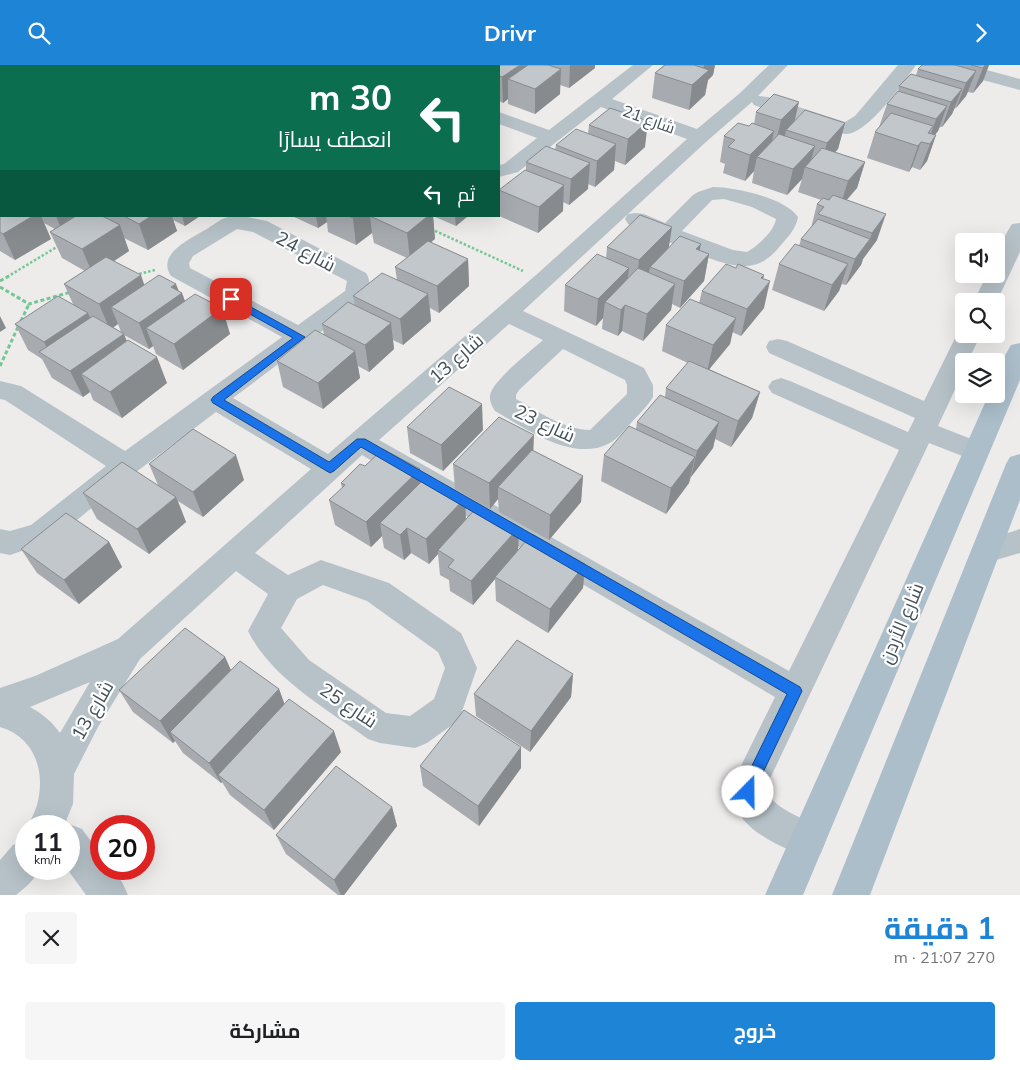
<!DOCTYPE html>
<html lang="ar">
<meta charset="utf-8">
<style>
:root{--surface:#fff;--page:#f6f6f6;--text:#202124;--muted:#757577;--accent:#1e84d5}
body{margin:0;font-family:Mulish,Cairo,sans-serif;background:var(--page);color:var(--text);direction:rtl;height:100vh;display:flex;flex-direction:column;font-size:19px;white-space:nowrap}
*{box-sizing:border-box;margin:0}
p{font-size:16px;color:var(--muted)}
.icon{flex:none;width:28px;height:28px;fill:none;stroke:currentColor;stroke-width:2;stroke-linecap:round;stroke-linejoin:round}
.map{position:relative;height:830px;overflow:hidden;direction:ltr}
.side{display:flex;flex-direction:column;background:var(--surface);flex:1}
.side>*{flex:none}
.banner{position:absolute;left:0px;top:0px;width:500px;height:152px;box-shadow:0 5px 20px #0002;direction:rtl;background:#0b6e4f;color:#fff;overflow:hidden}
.tools{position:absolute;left:955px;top:168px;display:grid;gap:10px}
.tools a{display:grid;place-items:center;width:50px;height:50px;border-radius:5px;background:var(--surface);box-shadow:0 5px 20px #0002;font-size:25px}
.speed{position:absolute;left:15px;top:750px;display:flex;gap:10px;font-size:25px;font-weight:700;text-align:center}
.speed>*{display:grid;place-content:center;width:65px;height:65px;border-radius:50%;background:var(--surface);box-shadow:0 5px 20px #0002;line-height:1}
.speed small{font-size:12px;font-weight:400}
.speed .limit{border:8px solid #d22;background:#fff;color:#111}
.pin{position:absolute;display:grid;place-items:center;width:42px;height:42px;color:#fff;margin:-21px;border-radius:10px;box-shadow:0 2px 8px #0006}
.me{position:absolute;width:55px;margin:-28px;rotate:22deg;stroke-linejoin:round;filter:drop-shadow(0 0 4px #0008)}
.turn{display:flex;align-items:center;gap:18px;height:105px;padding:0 25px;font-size:22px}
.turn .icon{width:65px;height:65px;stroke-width:2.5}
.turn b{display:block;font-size:35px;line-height:42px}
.then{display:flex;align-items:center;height:48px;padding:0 25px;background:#0003;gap:10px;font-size:19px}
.round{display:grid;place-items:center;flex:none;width:52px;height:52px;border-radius:5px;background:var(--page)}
.summary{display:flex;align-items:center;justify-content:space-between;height:85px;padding:0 25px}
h1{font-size:30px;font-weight:700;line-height:38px;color:var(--accent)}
.action{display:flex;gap:10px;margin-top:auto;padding:10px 25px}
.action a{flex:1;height:58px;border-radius:5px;background:var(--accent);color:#fff;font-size:20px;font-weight:700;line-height:58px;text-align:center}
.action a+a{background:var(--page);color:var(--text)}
header{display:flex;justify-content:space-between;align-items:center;height:65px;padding:0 25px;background:var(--accent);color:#fff;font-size:22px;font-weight:700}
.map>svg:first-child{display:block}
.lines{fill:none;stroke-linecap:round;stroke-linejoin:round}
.path-far1{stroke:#72c894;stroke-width:2.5;stroke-dasharray:2.5 2;stroke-linecap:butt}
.path{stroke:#72c894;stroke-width:3;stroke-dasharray:4 2.5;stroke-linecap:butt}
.minor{fill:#b6c2c8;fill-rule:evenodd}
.major{fill:#abbeca;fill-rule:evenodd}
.wall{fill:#a7abaf;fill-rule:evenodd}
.shaded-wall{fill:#888b8e}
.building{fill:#c2c7cb;stroke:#888b8e}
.route{fill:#1a73e8;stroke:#114b97}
.labels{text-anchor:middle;stroke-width:4.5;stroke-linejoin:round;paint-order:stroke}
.far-street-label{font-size:16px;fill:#445158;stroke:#fff}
.street-label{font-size:19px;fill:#445158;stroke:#fff}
</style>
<header><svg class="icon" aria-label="forward" viewBox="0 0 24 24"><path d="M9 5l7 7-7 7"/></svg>Drivr<svg class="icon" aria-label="search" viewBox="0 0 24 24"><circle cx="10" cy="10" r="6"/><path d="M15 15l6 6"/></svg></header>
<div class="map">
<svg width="1020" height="830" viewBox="0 0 1020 830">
<rect width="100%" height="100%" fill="#eeebeb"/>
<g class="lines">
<path class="path-far1" d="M431 164 523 206
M135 210 155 205
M7 212 60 180"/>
<path class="path" d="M0 216 9 211
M0 222 29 239 71 227
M21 256 29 239
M0 301 18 262"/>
<path class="minor" d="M633 0H653L612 34 697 64 740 28 769 0H788L758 31 768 32 845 57 855 51 898 0H916C904 17 868 69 846 69 822 68 778 48 754 40L752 37 707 76 523 246 644 303 653 320V332C647 342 638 350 631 358 624 365 617 375 608 379 572 397 525 363 495 346 492 341 489 336 490 330 493 315 531 286 543 275L509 259 379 375 789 606 899 385 772 328 768 322 772 316 781 313 790 316 908 367 915 353 769 288 766 282 769 276 778 274 787 276 924 336 960 263 964 262V269H981L968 296H964V305L938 361 984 379 988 386 984 393 975 396 929 378 767 720V729C780 746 802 753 821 762L826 775 821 788 808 793C772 778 717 756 738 707L775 632 362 390 255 488 288 510 321 495 389 518 461 568 477 603 459 655 427 678 415 683 380 678 368 674C327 644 271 613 248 566L268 529 236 506 140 594 98 662 74 709 73 739 64 761 69 759 82 764 101 790V804H112L122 817 128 830H86L67 804H69V761H28C31 754 35 747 37 740 46 707 35 672 0 662V623L35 611 118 574 311 404 216 347 136 407 51 476 10 490 0 488V464L10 466 31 460 106 401 5 335 0 334V316L21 321 125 386 282 272 171 211C156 189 190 174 205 165 212 161 220 154 228 152 240 149 255 154 267 156L366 208C372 217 369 226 363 235L233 333 328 389 536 210 687 74 601 42 518 107 499 112V100L504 99 537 73 499 59V47L549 65ZM237 164 253 167 347 216 345 226 298 260 190 203 189 198 193 191ZM563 284 625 315 627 320V329L590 365C563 364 539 347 516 334V330L519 325ZM323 520 367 536 438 587 445 603 434 634 410 651 386 648 309 595 281 563 297 534ZM90 617 60 668C51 656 43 649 30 642Z
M939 0H968L1020 14V25L942 4Z
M0 49 1 50V62L0 61Z
M713 122C735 122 785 133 798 152 796 164 788 172 780 181 772 191 762 200 748 201 721 204 656 170 628 159L625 154 628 149 636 148 644 149 665 158 693 130 698 127ZM724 134 752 142 776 154C774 167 757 181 747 187L733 185 682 166 712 135Z
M1020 158V187L997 236H974L987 209H996C996 189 1001 176 1012 159Z
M1020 464V488L986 498 976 494 971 486 976 478Z
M26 775V804H40C34 815 26 822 16 830H0V795L13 780Z"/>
<path class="major" d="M1020 278V315L803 830H765L989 329H996C996 310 1001 296 1011 280Z
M1020 389V435L870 830H832L1006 399 1010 392Z"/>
</g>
<path class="wall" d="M260 0H427L425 1H261Z
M448 0H595V3L569 23 560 20V29L535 49 508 39V34L503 38 499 36V1H448Z
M664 0H715L713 10 708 15 705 30 689 45 652 33 655 8Z
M922 0H989L983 16 973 28 968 27 966 31 956 43H955L952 49 942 62H940L938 66 935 70H936L927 96 920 105 912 102 909 107 867 93 875 67 879 62 887 39 898 27 899 21 916 10 918 4Z
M610 43 645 82 625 100 615 96 614 105 595 122 588 119V124L569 140 563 137V146L538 168 499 151V125L526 105V97L555 85 556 80 588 69 589 60Z
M756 47 794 56 845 58 838 84 835 87 865 97 857 123 847 135 877 175 863 194 861 200 846 220 842 219 839 226 824 246 772 225 779 199 799 181 801 174 811 163 817 139 821 135 798 127 802 114 787 130 752 118 754 106 745 116 723 108 725 99 720 97 724 71 754 59Z
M0 136 1 151H200L185 161 173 155 177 166 148 185 124 173 129 186 114 196 144 220 179 226 182 228 185 236 222 243 230 269 183 305 156 289 153 281 149 284 124 270 127 276 167 318 122 353 93 335 90 327 83 332 52 313 42 294 28 285 15 259 73 239 64 219 85 206 62 193 50 167 55 164 44 158 51 174 15 195 0 186ZM118 259 121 267 113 262Z
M292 151H433L435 174 430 177 468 194 469 221 439 248 430 243 431 256 403 280 393 275 394 284 369 307 358 301 360 313 323 344 283 322 277 296 324 270 322 259 355 241 353 231 397 215 395 202 407 193 374 178 372 168 356 180 328 167 327 157 318 163Z
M433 151H468L456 161Z
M701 179 699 186 709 189 704 216 680 243 672 239 671 245 643 276 622 266 618 271 602 264 603 253 596 261 564 246 565 220 606 193 607 182 668 183Z
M736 203 764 210 763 214 764 243 741 271 732 267 730 279 709 304 760 327 752 353 731 382 715 374 713 383 691 412 689 418 666 449 601 416 604 390 636 364 637 357 665 332 666 323 688 298 662 286 666 260 699 238 702 226Z
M407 362 483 365 443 406 410 388Z
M534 386 583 411 581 437 549 475 499 447 498 434 490 444 455 424 453 399Z
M149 399 244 415 203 452 178 436 186 457 149 489 97 454 83 428 158 420Z
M365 401 421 417 465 433 466 455 519 462 518 485 585 499 583 523 548 568 496 536 495 514 473 540 450 526 449 515 440 510 438 489 429 499 411 488 404 495 384 483 382 471 371 482 335 460 329 435 342 423 341 418Z
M109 477 122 502 79 539 37 508 21 484Z
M225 592 231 605 279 624 284 638 341 687 274 765 230 730 222 717 221 718 183 688 175 676 173 678 133 647 119 625Z
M573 609 571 632 530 687 476 651 474 629Z
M420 701 521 703 479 761 423 721Z
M392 742 397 761 344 830H338L286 789 276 770Z"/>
<path class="shaded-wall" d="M291 0H314V1H291Z
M327 0H345V1H327Z
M391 0H401V1H389Z
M406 0H427L425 1H406Z
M520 0H530L508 14V34L503 38 502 12Z
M570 0H595V3L569 23Z
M704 0H715L713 10 708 15 705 30 689 45 692 20 702 11Z
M985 0H989L983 16 973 28 983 3Z
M561 4 560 29 535 49V24Z
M976 6 966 31 956 43 966 18Z
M962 24 952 49 942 62 951 37Z
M799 37 793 63 786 65 785 71 775 81 781 55Z
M947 41 938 66 927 80 936 54Z
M648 56 645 82 625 100 628 74Z
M845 58 838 84 820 104 827 78Z
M774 66 769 91 757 92 754 106 745 116 750 90Z
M936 70 927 96 920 105 930 79Z
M921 77 912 102 909 107 918 81Z
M616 79 614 105 595 122 597 96Z
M815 81 809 103 805 102 802 114 787 130 793 104Z
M865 97 857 123 840 142 848 116Z
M590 98 588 124 569 140 571 114Z
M564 120 563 146 538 168 539 142Z
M886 149 877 175 863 194 861 200 846 220 855 194 870 174 872 168Z
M33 151H41L51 174 15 195 3 169Z
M56 151H90L63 168Z
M151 151H172L177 166 148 185 139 159Z
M182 151H200L185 161Z
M316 151H326L327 157 318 163Z
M355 151H392H370L372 168 356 180 353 153Z
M428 151H433L435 174 410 194 407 168Z
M455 151H468L456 161Z
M120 160 129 186 93 210 82 184Z
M672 162 668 188 650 202 649 207 636 222 639 195Z
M701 179 696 203 709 189 704 216 680 243 684 216 696 184Z
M468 194 469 221 439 248 437 221Z
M848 199 839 226 824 246 832 220Z
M629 203 626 229 605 237 603 253 596 261 598 234Z
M141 210 150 237 111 242 118 259 110 265 99 239Z
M764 210 759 230 770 216 764 243 741 271 747 244 761 213Z
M176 219 180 229 182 228 191 254 146 263 153 281 149 284 139 258 171 222Z
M675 219 671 245 643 276 647 249Z
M428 229 431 256 403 280 400 254Z
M625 240 622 266 618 271 621 245Z
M222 243 230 269 183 305 174 279Z
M88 248 99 274 54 296 44 277Z
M0 251 6 263 0 267Z
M736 253 730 279 707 307 713 280Z
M391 258 394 284 369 307 365 280Z
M124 269 134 295 81 309 90 327 83 332 70 306Z
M355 286 360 313 323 344 318 318Z
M157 292 167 318 122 353 110 327Z
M760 327 752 353 731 382 738 356Z
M482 339 483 365 443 406 441 380Z
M719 357 713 383 691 412 697 386Z
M534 370 533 396 498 422V434L490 444 489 418Z
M236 390 244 415 203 452 193 427Z
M695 392 689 418 666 449 671 423Z
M420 404 422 429 380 458 382 471 371 482 366 457Z
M583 411 581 437 549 475 550 450Z
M176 432 186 457 149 489 137 464Z
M465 433 466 459 438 485V489L429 499 426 474Z
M519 462 518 487 495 512V514L473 540 471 516Z
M407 463 411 488 404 495 400 470Z
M109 477 122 502 79 539 64 515Z
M585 499 583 523 548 568 550 544Z
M225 592 235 615 170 667 175 676 173 678 160 656Z
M573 609 571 632 530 687 531 666Z
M279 624 287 646 218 710 222 717 221 718 209 698Z
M334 666 341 687 274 765 264 745Z
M521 682V703L479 761 478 741Z
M392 742 397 761 344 830H341L334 815Z"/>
<path class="building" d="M342 0H348L351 1H340Z
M362 0H391L389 1H365Z
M476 0H520L502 12 499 11V1H474Z
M528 0H548L561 4 535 24 508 14Z
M665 0H694L709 5 692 20 655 8Z
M922 0H955L976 6 966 18 918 4Z
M971 0H985L983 3Z
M911 9 962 24 951 37 899 21Z
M898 26 947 41 936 54 887 39Z
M774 29 799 37 781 55 756 47Z
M610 43 648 56 628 74 589 60Z
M805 45 845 58 827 78 786 65Z
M891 48 933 61 928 68 936 70 930 79 921 77 918 81 875 67Z
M738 58 749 61 752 58 774 66 750 90 728 82 735 75 724 71Z
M576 64 616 79 597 96 556 80Z
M779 69 815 81 793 104 757 92Z
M546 81 590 98 571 114 526 97Z
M822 83 865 97 848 116 805 102Z
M525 105 564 120 539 142 499 125Z
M833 130 886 149 872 168 818 149 824 142 817 139 823 133 829 135Z
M0 136H1V151H33L3 169 0 167Z
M640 150 672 162 639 195 607 182Z
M76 151H102L120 160 82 184 50 167Z
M124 151H151L139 159Z
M348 151H355L353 153Z
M370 151H428L407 168Z
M818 154 870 174 855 194 801 174Z
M680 171 701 179 696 184 709 189 684 216 650 202Z
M428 176 468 194 437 221 395 202Z
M795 179 848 199 832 220 779 199Z
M597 189 629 203 598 234 565 220Z
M106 192 141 210 99 239 64 219Z
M726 199 736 203 738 199 764 210 761 213 770 216 747 244 702 226Z
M638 203 675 219 647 249 625 240 621 245 605 237Z
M382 208 428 229 400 254 353 231Z
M159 210 176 219 171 222 182 228 139 258 111 242Z
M195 229 222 243 174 279 146 263Z
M58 231 88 248 44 277 15 259Z
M690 234 736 253 713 280 666 260Z
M348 237 391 258 365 280 322 259Z
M93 251 124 269 70 306 39 287Z
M315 265 355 286 318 318 277 296Z
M128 275 157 292 110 327 81 309Z
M689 296 760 327 738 356 666 323Z
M449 322 482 339 441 380 407 362Z
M660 330 719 357 697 386 637 357Z
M499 352 534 370 489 418 453 399Z
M629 361 695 392 671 423 604 390Z
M193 364 236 390 193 427 149 399Z
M383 384 420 404 366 457 329 435 345 420 341 418 360 399 365 401Z
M532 385 583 411 550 450 498 422Z
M122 397 176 432 137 464 83 428Z
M426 412 465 433 426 474 407 463 400 470 380 458Z
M479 440 519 462 471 516 448 502 454 495 438 485Z
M66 448 109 477 64 515 21 484Z
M532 469 585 499 550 544 495 512Z
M185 563 225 592 160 656 119 625Z
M517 575 573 609 531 666 474 629Z
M240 596 279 624 209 698 170 667Z
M289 634 334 666 264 745 218 710Z
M464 645 521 682 478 741 420 701Z
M336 701 392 742 334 815 276 770Z"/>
<path class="route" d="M231 231 305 272 224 335 329 397 357 374H365L800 622 802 626 757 720 753 732 748 734 743 732 741 727 743 719 787 629 361 382 334 406 330 408 213 338 211 335 213 332 293 273 228 237V232Z"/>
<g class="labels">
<g class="far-street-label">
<text transform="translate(649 54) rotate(20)" y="6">شارع 21</text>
</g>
<g class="street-label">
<text transform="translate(306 186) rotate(28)" y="7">شارع 24</text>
<text transform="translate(456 293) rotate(-41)" y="7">شارع 13</text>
<text transform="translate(545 358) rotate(25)" y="7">23 شارع</text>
<text transform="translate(901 558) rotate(-67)" y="7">شارع الأردن</text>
<text transform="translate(349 640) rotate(34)" y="7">شارع 25</text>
<text transform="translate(92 645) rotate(-60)" y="7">شارع 13</text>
</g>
</g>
</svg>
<div class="tools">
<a><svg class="icon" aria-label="sound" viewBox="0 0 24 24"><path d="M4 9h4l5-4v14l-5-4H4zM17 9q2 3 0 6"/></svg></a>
<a><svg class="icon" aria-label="search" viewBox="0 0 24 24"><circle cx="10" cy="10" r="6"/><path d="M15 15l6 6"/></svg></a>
<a><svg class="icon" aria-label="layers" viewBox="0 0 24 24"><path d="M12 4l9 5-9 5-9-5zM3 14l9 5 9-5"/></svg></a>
</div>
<div class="speed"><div>11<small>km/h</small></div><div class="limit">20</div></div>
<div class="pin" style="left:231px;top:234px;background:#d93025"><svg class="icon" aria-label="arrive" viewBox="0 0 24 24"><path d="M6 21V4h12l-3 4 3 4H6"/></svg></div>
<svg class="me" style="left:748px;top:727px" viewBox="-20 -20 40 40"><circle r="19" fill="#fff"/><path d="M0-13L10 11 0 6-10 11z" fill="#1a73e8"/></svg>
<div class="banner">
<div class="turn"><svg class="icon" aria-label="left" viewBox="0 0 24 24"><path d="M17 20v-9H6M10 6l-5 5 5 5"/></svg><div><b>30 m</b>انعطف يسارًا</div></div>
<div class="then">ثم<svg class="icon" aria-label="left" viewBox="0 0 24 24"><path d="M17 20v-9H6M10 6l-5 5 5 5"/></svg></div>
</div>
</div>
<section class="side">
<div class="summary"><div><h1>1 دقيقة</h1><p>270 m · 21:07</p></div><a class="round"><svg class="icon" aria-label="close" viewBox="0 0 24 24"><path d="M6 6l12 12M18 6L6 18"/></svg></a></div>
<div class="action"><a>خروج</a><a>مشاركة</a></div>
</section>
